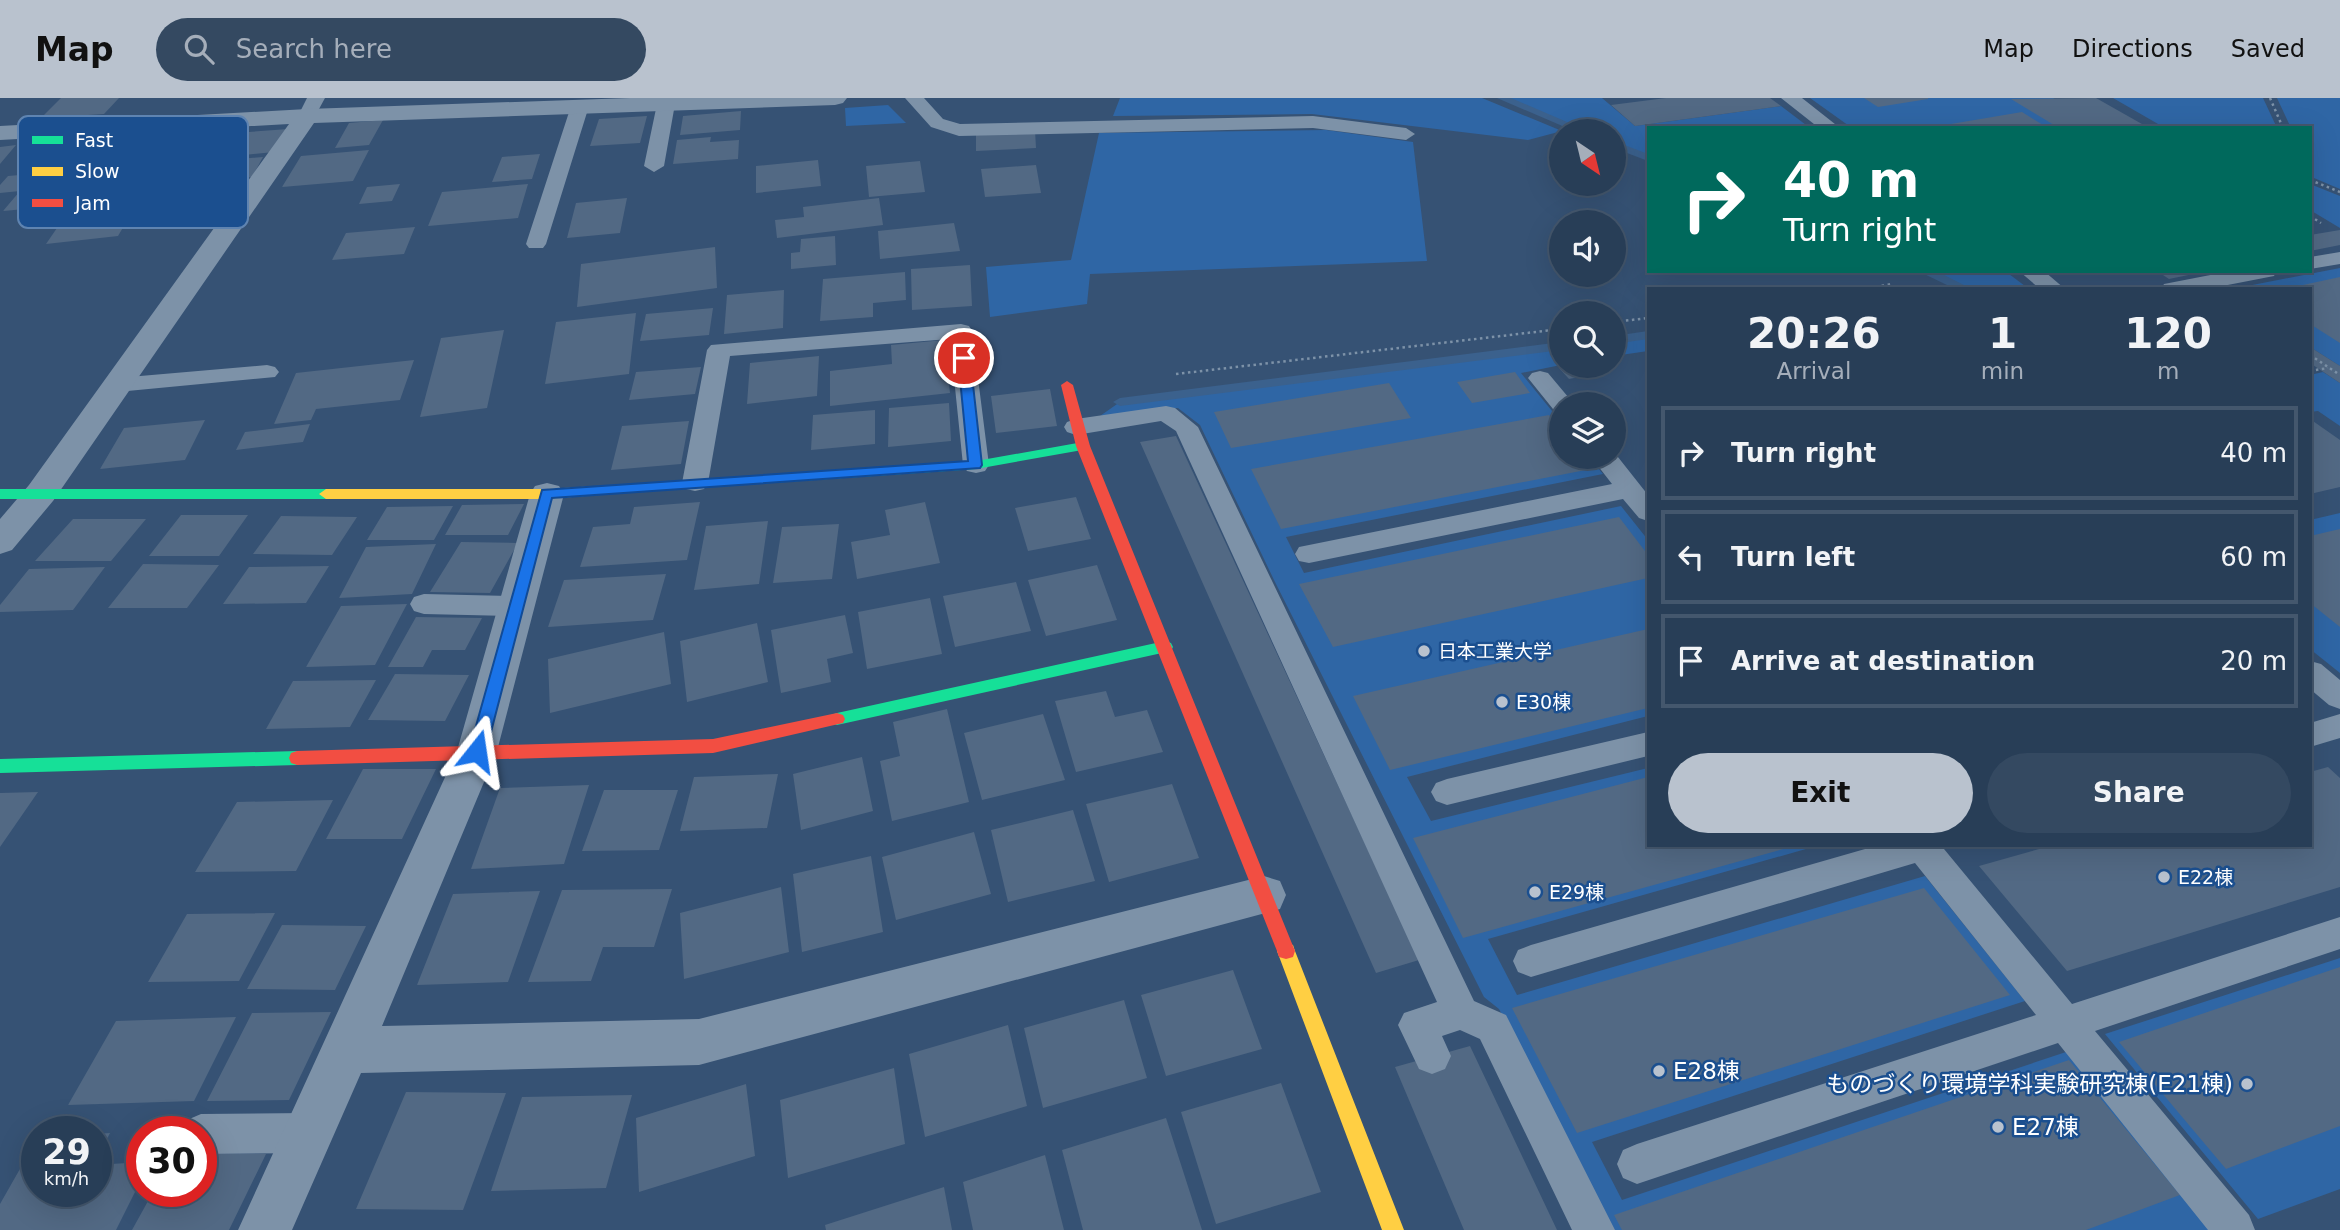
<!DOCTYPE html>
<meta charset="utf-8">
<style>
:root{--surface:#283e57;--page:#344961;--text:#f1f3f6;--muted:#a5aeba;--line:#44576d;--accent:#b9c2ce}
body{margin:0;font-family:"DejaVu Sans","Noto Sans JP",sans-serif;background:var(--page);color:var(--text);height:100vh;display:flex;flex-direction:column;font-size:26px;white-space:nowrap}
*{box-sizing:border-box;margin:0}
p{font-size:23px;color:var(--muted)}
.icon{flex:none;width:38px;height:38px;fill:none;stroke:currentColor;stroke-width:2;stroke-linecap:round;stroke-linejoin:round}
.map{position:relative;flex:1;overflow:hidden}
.drawer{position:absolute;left:1647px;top:189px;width:665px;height:560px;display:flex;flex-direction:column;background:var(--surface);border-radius:0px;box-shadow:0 7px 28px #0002,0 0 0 2px var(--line)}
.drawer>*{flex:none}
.guide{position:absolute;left:1647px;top:28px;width:665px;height:147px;border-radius:0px;box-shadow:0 7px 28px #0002,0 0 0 2px var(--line);background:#00695c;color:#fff;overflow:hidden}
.needle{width:46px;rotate:145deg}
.controls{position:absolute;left:1549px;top:21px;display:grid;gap:14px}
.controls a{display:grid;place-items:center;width:77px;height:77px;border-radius:50%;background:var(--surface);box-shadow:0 7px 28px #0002,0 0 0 2px var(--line);font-size:35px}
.speed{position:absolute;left:21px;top:1018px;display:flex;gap:14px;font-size:35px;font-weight:700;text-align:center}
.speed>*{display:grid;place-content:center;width:91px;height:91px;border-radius:50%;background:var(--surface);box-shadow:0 7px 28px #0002,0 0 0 2px var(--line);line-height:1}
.speed small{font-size:18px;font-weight:400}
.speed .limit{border:10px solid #d22;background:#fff;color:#111}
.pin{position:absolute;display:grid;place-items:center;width:60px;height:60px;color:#fff;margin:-30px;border:4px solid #fff;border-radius:50%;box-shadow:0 2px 7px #0007}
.me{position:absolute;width:77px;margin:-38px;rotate:15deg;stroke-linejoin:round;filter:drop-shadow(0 0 5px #0008)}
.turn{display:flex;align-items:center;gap:24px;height:147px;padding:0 21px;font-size:32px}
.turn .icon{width:91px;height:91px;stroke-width:2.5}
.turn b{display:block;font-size:49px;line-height:60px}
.eta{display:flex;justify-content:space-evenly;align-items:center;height:119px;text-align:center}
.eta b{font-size:42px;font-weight:600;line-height:49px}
.cta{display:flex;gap:14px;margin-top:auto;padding:14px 21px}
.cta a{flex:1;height:80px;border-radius:42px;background:var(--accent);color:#111;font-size:28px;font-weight:600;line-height:80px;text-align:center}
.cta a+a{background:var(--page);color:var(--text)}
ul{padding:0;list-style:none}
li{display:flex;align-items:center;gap:21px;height:94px;margin:0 14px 10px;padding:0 7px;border:4px solid var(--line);border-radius:0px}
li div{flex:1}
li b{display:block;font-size:26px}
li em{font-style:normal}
header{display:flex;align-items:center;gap:42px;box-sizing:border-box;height:98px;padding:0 35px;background:var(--accent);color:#111}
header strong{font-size:33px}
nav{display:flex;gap:38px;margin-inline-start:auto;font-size:24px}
.search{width:490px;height:63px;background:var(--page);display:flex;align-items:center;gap:18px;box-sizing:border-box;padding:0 24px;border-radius:38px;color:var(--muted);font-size:26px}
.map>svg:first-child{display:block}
.green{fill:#2f66a5}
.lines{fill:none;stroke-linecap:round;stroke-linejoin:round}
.stream{fill:#3b618d;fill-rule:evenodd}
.building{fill:#526984}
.path{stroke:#7d92a8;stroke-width:2.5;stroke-dasharray:2.5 3.5;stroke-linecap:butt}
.lane{fill:#7d92a8;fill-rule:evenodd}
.street{fill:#7d92a8;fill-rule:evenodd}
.fast{fill:#16e098;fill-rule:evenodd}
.slow{fill:#ffcf43;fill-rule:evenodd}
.jam{fill:#f24e42;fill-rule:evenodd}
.route{fill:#1a73e8;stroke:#114b97;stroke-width:2}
.poi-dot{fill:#b9c2ce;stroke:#1b4f8f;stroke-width:2.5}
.labels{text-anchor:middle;stroke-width:5;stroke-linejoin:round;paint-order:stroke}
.poi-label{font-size:19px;fill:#fff;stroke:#1b4f8f;text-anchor:start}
.near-poi-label{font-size:23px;fill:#fff;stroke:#1b4f8f;text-anchor:start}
.key{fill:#1b4f8f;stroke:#5f84b1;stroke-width:2}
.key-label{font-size:19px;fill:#fff}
</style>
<header>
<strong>Map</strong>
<div class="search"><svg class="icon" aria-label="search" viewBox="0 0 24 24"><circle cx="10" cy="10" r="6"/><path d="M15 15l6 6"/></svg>Search here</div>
<nav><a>Map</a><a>Directions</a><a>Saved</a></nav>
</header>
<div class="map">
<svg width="2340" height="1132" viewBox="0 0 2340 1132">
<rect width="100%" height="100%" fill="#365274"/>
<path class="green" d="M1120 0H1482L1562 33 1528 42 1312 16 1113 18Z
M1502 0H1602L1635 28 1781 8 1810 30H1648V60L1614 46V33H1583Z
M1810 0H2053L2105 30H1852Z
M2113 0H2263L2277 30H2165Z
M2277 0H2340V91L2314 80 2310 72V30H2291Z
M888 7 906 25 846 28 845 10Z
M1326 32 1413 44 1427 163 1090 176 1087 206 990 219 986 169 1071 162 1099 35Z
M2310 86 2340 98V130L2310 112Z
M2340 170V268L2310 249V191H2232Z
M1924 173H2005L2029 191H1948L1959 188Z
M1648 237V253L1614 258V242Z
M1561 248V267L1521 275 1561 324V359H1589L1603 376 1286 439 1304 475 1621 408 1648 442V618L1407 679 1431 723 1648 670V747H1820L1488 841 1517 897 1925 778 2025 903 1592 1044 1622 1102 2066 954 2213 1132H1614L1499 911 1484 899 1274 482 1200 327 1178 310 1100 318 1120 304Z
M2323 274 2340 285V328L2318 313 2310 314V277Z
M2340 415V575L2310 551V422Z
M2340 860V1091L2258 1121 2105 936Z"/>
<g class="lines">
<path class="stream" d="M1497 0H1511L1588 33H1574Z
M1614 43 1648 56V63L1614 50Z
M1918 173H1936L1966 188 1964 191H1942L1947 187Z
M1648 233V241L1614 246V238Z
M1561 244V252L1120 308 1113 304 1120 300Z"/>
</g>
<path class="building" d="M61 0H119L104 16 41 20Z
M1666 0H1770L1781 8 1635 28 1611 7Z
M1864 0H1928V1L1878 9Z
M2096 0 2149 30H2059L2011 1Z
M741 13 740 32 680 37 683 18Z
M2022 14 2048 30H1939V28Z
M647 18 640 45 590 48 599 21Z
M383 22 369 47 335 50 349 25Z
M288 31 274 54 234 58 249 34Z
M1035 32 1036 50 976 53V36Z
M711 39 710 44 739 42 738 61 673 66 677 42Z
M16 47 0 66V49Z
M369 52 353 83 282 89 301 58Z
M540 56 532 81 492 84 502 59Z
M263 59 252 79 192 84 205 64Z
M818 62 821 88 756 95V68Z
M920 63 925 94 869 99 866 68Z
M1036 67 1041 95 985 99 981 71Z
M77 72 47 109 3 113 20 93 0 95V87L8 78Z
M400 86 392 103 359 106 367 89Z
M528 86 518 120 428 128 442 94Z
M627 100 620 135 567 140 576 105Z
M879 100 883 127 777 140 775 122 804 119 803 109Z
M131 116 118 138 46 146 57 130 79 128 84 121Z
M954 125 960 153 880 161 878 133Z
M415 129 404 156 332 162 346 135Z
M2340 132V147L2310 153V137Z
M835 138 836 167 791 171V155L800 154 801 141Z
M715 149 717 190 577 209 581 166Z
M970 167 972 208 912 212 911 171Z
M2157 173H2203V174L2169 181Z
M905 174 906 202 873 205V219L820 223 823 181Z
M2340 179V245L2310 226V191L2289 190Z
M784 192 783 230 724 236 727 197Z
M713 210 709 237 640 243 646 216Z
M636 215 629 276 545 286 556 224Z
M504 232 487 310 420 319 441 240Z
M944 242 950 295 830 308V273L892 266 891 247Z
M2310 249 2340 268V285L2310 265Z
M819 258 817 298 747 306 750 265Z
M414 262 400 302 316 311 311 322 274 326 296 275Z
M1567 268H1591L1598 275 1569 281 1559 270Z
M701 269 695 296 629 302 636 274Z
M1515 274 1530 295 1472 305 1457 284Z
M1389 285 1411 320 1231 350 1214 314Z
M1050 291 1057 328 996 335 991 298Z
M949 305 951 343 888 349 889 310Z
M875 312V346L811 352 813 317Z
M1549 317 1561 333V359H1581L1591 371 1281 431 1251 371Z
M2310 321 2340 342V389L2310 396Z
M205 322 185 362 100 371 124 330Z
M689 323 681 366 611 372 622 328Z
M310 326 303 344 236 352 245 334Z
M1176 338 1419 862 1376 875 1140 344Z
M1076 399 1091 441 1028 453 1015 410Z
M700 404 687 462 580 469 593 429 630 426 634 409Z
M925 404 940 465 857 481 851 444 890 437 885 412Z
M524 406 508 437H445L462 407Z
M453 408 434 442H367L387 409Z
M181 417H248L219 458H149Z
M281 418 357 419 332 457 253 456Z
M1619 419 1648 457V480L1333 549 1299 486Z
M73 421H146L111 463H35Z
M768 423 759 486 694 492 706 428Z
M839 426 832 481 773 485 782 429Z
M2340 431V529L2310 505V438Z
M461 444 518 445 490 495 430 494Z
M436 446 412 496 339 500 366 449Z
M143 466 219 467 187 510H108Z
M1097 467 1117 522 1046 538 1028 482Z
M329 468 306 505 223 506 249 469Z
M105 469 73 512 0 514V507L29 471Z
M666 476 653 522 548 529 564 482Z
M1016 484 1031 533 955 549 943 498Z
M930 500 942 556 867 571 858 514Z
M407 506 375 567 306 569 341 508Z
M845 517 853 555 827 561 831 584 781 595 771 532Z
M416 519 482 520 465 552H432L423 569H388Z
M757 525 768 584 687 604 680 543Z
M1648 531V610L1390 672 1353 598Z
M664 534 671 586 550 615 548 561Z
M395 576 469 577 445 623 368 622Z
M376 582 350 629 266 631 293 583Z
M1106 593 1115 619 1147 612 1163 654 1076 674 1055 603Z
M947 611 969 704 892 723 880 663 900 658 893 624Z
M1043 616 1065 682 982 702 964 635Z
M862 659 873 713 801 732 793 676Z
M2328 669 2340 680V789L2067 873 1979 768 2053 747H2310V674Z
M363 671H436L402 741H326Z
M778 676 767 730 680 733 694 679Z
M1648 679V747L1794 748 1463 840 1413 740Z
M1172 686 1199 760 1109 784 1086 706Z
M589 687 564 766 471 771 500 690Z
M604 692H678L659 752 582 753Z
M38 694 0 749V695Z
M333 702 296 773 195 774 237 704Z
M1073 712 1095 783 1008 804 991 732Z
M974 734 991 796 896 822 882 759Z
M871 758 883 834 802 854 793 776Z
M781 789 789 854 684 881 680 815Z
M1924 790 2010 897 1577 1035 1512 910Z
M672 791 654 849H603L591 883 528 884 562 792Z
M540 793 508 884 417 887 453 796Z
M275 815 239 883 148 884 187 816Z
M282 827 366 828 335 892 247 891Z
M2340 869V1028L2226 1071 2119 944Z
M1233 872 1262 951 1166 978 1141 897Z
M1124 902 1147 980 1043 1010 1024 930Z
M331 914 289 1002 207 1003 252 915Z
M236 919 194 1003 68 1007 116 923Z
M1008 927 1027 1008 925 1039 909 956Z
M1470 948 1557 1132H1464L1395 969Z
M2069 962 2180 1097 2086 1132H1622L1614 1117Z
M894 970 905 1046 788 1080 780 1002Z
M1281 985 1321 1094 1216 1126 1181 1014Z
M746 986 755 1058 639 1094 636 1020Z
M406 994 506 995 463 1112 356 1111Z
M632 997 606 1090 491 1093 522 999Z
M1166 1020 1202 1132H1083L1062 1052Z
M110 1035 96 1062V1036Z
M37 1041V1094H96V1067L142 1064V1080L116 1132H0V1106Z
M201 1056H266L229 1132H132L153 1094H201Z
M1045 1057 1064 1132H973L963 1084Z
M944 1089 952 1132H826L825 1127Z"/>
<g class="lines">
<path class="path" d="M2270 0 2283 30
M2310 82 2340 94
M2310 118 2321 125
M1864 191 1892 186
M1614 224 1648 220
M2310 257 2340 277
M2310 273 2328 270
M1176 276 1561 231"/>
<path class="lane" d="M307 0H325L313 22 307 23 298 18Z
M905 0H924L943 21 960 26 1313 18 1406 30 1415 36 1406 42 1313 30 959 38 931 29Z
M1781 0H1802L1840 30H1819Z
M666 1 675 6 664 68 654 74 644 68 657 6Z
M580 3 589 8 546 146 543 150H529L526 146 571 8Z
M195 18 204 24 140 111H126L123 107 126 103 189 20Z
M2340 154V166L2310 171V159Z
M2019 173H2044L2065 191H2040Z
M2231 173H2277L2274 178 2207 191H2161L2164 186Z
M961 226 969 228 972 233 989 367 985 373 976 375 967 373 963 367 950 241 730 258 708 385 704 391 695 393 686 391 682 385 707 252 711 247Z
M267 267 275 269 279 274 275 279 117 294 109 292 105 287 109 282 117 280Z
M1540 273 1548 275 1574 306H1561V313L1553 311 1528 280 1532 275Z
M1166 308 1175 310 1198 329 1474 903 1506 917 1615 1132H1572L1480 941 1460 932 1442 938 1451 958 1445 971 1432 976 1419 971 1398 927 1404 915 1437 904 1176 333 1161 323 1076 337 1067 334 1064 329 1067 324 1076 321Z
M1614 354 1648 397V423L1639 420 1623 401 1309 465 1299 463 1295 456 1299 449 1309 447 1612 386 1591 359H1614Z
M424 496 515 498 525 501 529 508 525 515 515 518 424 516 414 513 410 506 414 499Z
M2310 563 2321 566 2340 582V611L2329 607 2310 591Z
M2340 616V640L2310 649V625Z
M1648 634V658L1447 707 1436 703 1431 694 1436 685 1447 681Z
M1879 747H1946L1944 751 2072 906 2340 819V851L2095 933 2249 1117 2255 1132H2208L2058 945 1637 1086 1623 1080 1617 1066 1623 1052 1637 1046 2036 917 1915 765 1531 879 1518 874 1513 863 1518 852 1531 847Z
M309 1015 323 1021 329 1035 323 1049 309 1055 201 1056V1034H182L187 1022 201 1016Z"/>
<path class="street" d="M630 0H847L843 5 835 7 314 25 53 403 12 452 0 456V421L29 387 289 26 0 42V28L307 11Z
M547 385 559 388 564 396 497 653 382 928 699 921 1264 778 1280 783 1286 797 1280 811 699 967 361 975 292 1132H238L457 653 530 396 535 388Z"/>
<path class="fast" d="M1083 344 1090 348 1088 351 976 371 680 391 673 387 680 383 976 363Z
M0 391H326L333 396 326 401H0Z
M1165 543 1171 545 1173 549 1171 553 837 627 831 625 829 621 831 617 837 615Z
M297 653 303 655 305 660 303 665 297 667 0 675V661Z"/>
<path class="slow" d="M680 383 685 384 687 387 685 390 547 401H326L319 396 326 391H547Z
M1286 845 1293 847 1295 853 1404 1132H1382L1277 853 1279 847Z"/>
<path class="jam" d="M1067 283 1073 287 1090 348 1295 853 1293 859 1286 861 1279 859 1277 853 1076 348 1061 287Z
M837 615 843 617 845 621 843 625 713 655 297 667 291 665 289 660 291 655 297 653 713 641Z"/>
</g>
<path class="route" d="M964 256 970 260 982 367 980 370 552 400 486 653 483 658H471L469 653 542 392 968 363 958 260Z"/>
<g class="poi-dot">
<circle cx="1424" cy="553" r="7"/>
<circle cx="1502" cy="604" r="7"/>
<circle cx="2164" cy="779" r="7"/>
<circle cx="1535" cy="794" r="7"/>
<circle cx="1659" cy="973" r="7"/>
<circle cx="2247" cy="986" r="7"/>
<circle cx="1998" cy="1029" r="7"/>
</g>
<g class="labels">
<g class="poi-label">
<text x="1438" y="560">日本工業大学</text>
<text x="1516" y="611">E30棟</text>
<text x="2178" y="786">E22棟</text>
<text x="1549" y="801">E29棟</text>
</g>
<g class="near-poi-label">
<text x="1673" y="981">E28棟</text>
<text x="2233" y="994" text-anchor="end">ものづくり環境学科実験研究棟(E21棟)</text>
<text x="2012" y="1037">E27棟</text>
</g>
</g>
<rect x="18" y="18" width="230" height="112" rx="10" class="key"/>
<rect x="32" y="38" width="31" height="8" fill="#16e098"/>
<rect x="32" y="69" width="31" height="9" fill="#ffcf43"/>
<rect x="32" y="101" width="31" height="8" fill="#f24e42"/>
<g class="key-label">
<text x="75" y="49">Fast</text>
<text x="75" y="80">Slow</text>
<text x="75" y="112">Jam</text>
</g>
</svg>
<div class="controls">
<a><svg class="needle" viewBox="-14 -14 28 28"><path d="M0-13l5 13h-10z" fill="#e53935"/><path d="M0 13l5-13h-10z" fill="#a5aeba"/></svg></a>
<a><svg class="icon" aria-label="sound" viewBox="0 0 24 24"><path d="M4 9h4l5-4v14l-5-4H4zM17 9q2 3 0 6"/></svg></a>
<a><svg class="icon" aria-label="search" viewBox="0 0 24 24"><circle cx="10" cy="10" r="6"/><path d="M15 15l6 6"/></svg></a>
<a><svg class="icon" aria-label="layers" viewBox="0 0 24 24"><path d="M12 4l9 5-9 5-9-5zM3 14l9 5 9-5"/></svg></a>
</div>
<div class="speed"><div>29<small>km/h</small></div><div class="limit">30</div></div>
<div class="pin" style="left:964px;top:260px;background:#d93025"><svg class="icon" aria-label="arrive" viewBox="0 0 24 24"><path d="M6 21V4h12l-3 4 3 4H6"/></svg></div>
<svg class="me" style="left:477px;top:653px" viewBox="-20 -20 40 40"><path d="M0-17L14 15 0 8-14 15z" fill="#1a73e8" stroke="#fff" stroke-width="4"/></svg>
<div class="guide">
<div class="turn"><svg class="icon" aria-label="right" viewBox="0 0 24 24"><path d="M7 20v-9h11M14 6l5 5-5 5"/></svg><div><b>40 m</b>Turn right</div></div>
</div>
<section class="drawer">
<div class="eta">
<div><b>20:26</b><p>Arrival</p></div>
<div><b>1</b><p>min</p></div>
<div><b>120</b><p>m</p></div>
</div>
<ul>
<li><svg class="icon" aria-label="right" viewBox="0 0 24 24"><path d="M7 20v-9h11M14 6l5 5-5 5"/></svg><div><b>Turn right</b></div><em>40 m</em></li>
<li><svg class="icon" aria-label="left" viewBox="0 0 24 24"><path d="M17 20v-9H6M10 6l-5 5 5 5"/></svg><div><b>Turn left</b></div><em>60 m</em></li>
<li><svg class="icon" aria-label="arrive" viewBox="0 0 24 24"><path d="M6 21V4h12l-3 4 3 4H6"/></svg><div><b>Arrive at destination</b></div><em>20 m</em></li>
</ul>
<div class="cta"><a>Exit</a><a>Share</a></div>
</section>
</div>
